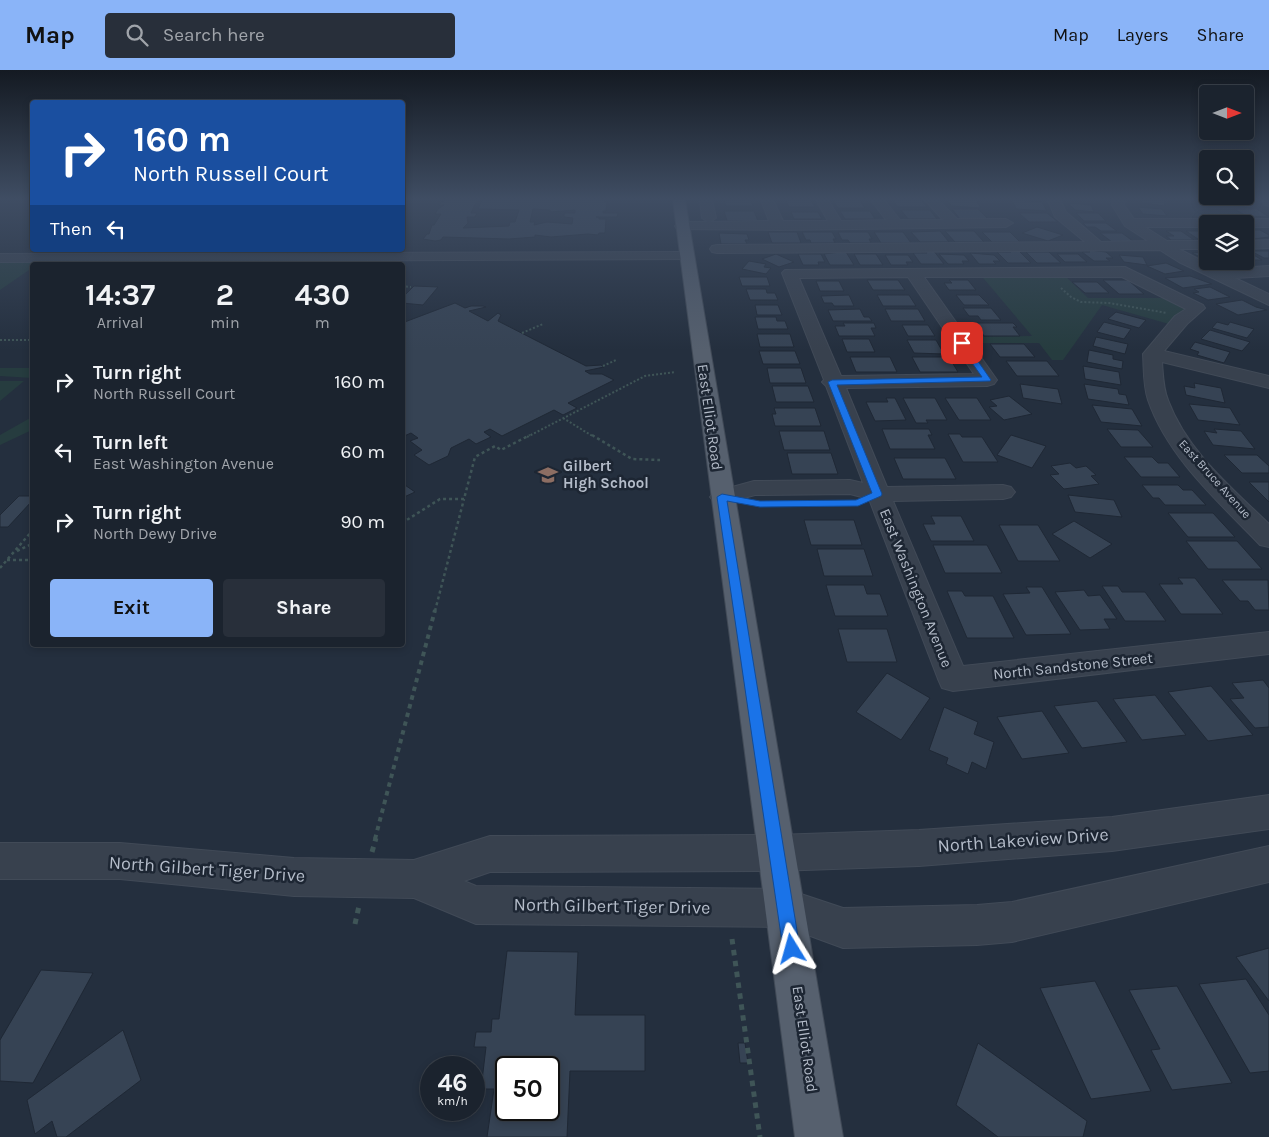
<!DOCTYPE html>
<style>
:root{--surface:#1b232e;--page:#282f3a;--text:#f1f3f6;--muted:#a0a4aa;--line:#39404a;--accent:#8ab4f8}
body{margin:0;font-family:Karla,sans-serif;background:var(--page);color:var(--text);height:100vh;display:flex;flex-direction:column;font-size:19px;white-space:nowrap}
*{box-sizing:border-box;margin:0}
p{font-size:16px;color:var(--muted)}
.icon{flex:none;width:28px;height:28px;fill:none;stroke:currentColor;stroke-width:2;stroke-linecap:round;stroke-linejoin:round}
.map{position:relative;flex:1;overflow:hidden}
.details{position:absolute;left:30px;top:192px;width:375px;height:385px;display:flex;flex-direction:column;background:var(--surface);border-radius:5px;box-shadow:0 2px 8px #0003,0 0 0 1px var(--line)}
.details>*{flex:none}
.guide{position:absolute;left:30px;top:30px;width:375px;height:152px;border-radius:5px;box-shadow:0 2px 8px #0003,0 0 0 1px var(--line);background:#1a4fa0;color:#fff;overflow:hidden}
.needle{width:32px;rotate:90deg}
.fabs{position:absolute;left:1199px;top:15px;display:grid;gap:10px}
.fabs a{display:grid;place-items:center;width:55px;height:55px;border-radius:5px;background:var(--surface);box-shadow:0 2px 8px #0003,0 0 0 1px var(--line);font-size:25px}
.speed{position:absolute;left:420px;top:986px;display:flex;gap:10px;font-size:25px;font-weight:700;text-align:center}
.speed>*{display:grid;place-content:center;width:65px;height:65px;border-radius:50%;background:var(--surface);box-shadow:0 2px 8px #0003,0 0 0 1px var(--line);line-height:1}
.speed small{font-size:12px;font-weight:400}
.speed .limit{border:2px solid #111;border-radius:8px;background:#fff;color:#111}
.pin{position:absolute;display:grid;place-items:center;width:42px;height:42px;color:#fff;margin:-21px;border-radius:10px;box-shadow:0 2px 8px #0006}
.me{position:absolute;width:55px;margin:-28px;rotate:352deg;stroke-linejoin:round;filter:drop-shadow(0 0 4px #0008)}
.turn{display:flex;align-items:center;gap:18px;height:105px;padding:0 20px;font-size:22px}
.turn .icon{width:65px;height:65px;stroke-width:2.5}
.turn b{display:block;font-size:35px;line-height:42px}
.then{display:flex;align-items:center;height:48px;padding:0 20px;background:#0003;gap:10px;font-size:19px}
.eta{display:flex;justify-content:space-evenly;align-items:center;height:85px;text-align:center}
.eta b{font-size:30px;font-weight:700;line-height:35px}
.action{display:flex;gap:10px;margin-top:auto;padding:10px 20px}
.action a{flex:1;height:58px;border-radius:5px;background:var(--accent);color:#111;font-size:20px;font-weight:700;line-height:58px;text-align:center}
.action a+a{background:var(--page);color:var(--text)}
ul{padding:0;list-style:none}
li{display:flex;align-items:center;gap:15px;height:70px;padding:0 20px}
li div{flex:1}
li b{display:block;font-size:19px}
li em{font-style:normal}
header{display:flex;align-items:center;gap:30px;box-sizing:border-box;height:70px;padding:0 25px;background:var(--accent);color:#111}
header strong{font-size:24px}
nav{display:flex;gap:28px;margin-inline-start:auto;font-size:18px}
.search{width:350px;height:45px;background:var(--page);display:flex;align-items:center;gap:12px;box-sizing:border-box;padding:0 18px;border-radius:5px;color:var(--muted);font-size:19px}
.map>svg:first-child{display:block}
.green{fill:#263c3f}
.building{fill:#364354;stroke:#1f2835;fill-rule:evenodd}
.lines{fill:none;stroke-linecap:round;stroke-linejoin:round}
.minor-casing{stroke:#414a57;stroke-width:2}
.major-casing{stroke:#414a57;stroke-width:2}
.path-far3{stroke:#3f5557;stroke-width:2;stroke-dasharray:2 2;stroke-linecap:butt}
.path-far2{stroke:#3f5557;stroke-width:2.5;stroke-dasharray:3 3;stroke-linecap:butt}
.path-far1{stroke:#3f5557;stroke-width:4;stroke-dasharray:4.5 4.5;stroke-linecap:butt}
.path{stroke:#3f5557;stroke-width:5;stroke-dasharray:5.5 5.5;stroke-linecap:butt}
.minor{fill:#38414e;fill-rule:evenodd}
.major{fill:#56606e;fill-rule:evenodd}
.route{fill:#1a73e8;stroke:#114b97}
.labels{text-anchor:middle;stroke-width:5;stroke-linejoin:round;paint-order:stroke}
.far-street-label{font-size:12px;fill:#b4bcc9;stroke:#1d2633}
.street-label{font-size:15px;fill:#b4bcc9;stroke:#1d2633}
.poi-label{font-size:15px;font-weight:bold;fill:#b4bcc9;stroke:#1d2633;text-anchor:start}
.near-street-label{font-size:18px;fill:#b4bcc9;stroke:#1d2633}
</style>
<header>
<strong>Map</strong>
<div class="search"><svg class="icon" aria-label="search" viewBox="0 0 24 24"><circle cx="10" cy="10" r="6"/><path d="M15 15l6 6"/></svg>Search here</div>
<nav><a>Map</a><a>Layers</a><a>Share</a></nav>
</header>
<div class="map">
<svg width="1269" height="1067" viewBox="0 0 1269 1067">
<rect width="100%" height="100%" fill="#242f3e"/>
<path class="green" d="M0 192H41L32 195V198L0 220Z
M1061 202 1088 228H1177L1197 238 1176 256 1102 235 1063 290H1052L1039 273H962L957 267 1032 266 979 203Z
M0 298H32V308L0 306Z
M0 311H24L0 331Z
M32 347V360L0 375V365Z"/>
<path class="building" d="M447 130H477L471 143H477L475 147H467L468 153 463 158 509 156 510 152H515L519 140 478 139 482 130H601L607 132 606 141H603V143H618L617 147H596H599V149H606L605 163H599L598 165 588 164 551 167 535 165V167L509 169 443 167 441 170 435 171 423 169 427 164H429L432 155H434L441 144H435L438 139 444 135H439L441 132ZM533 139 550 140V142L575 140V143H564V147L573 148 572 154 547 152 534 155 535 152H530Z
M724 130H751L753 136H726Z
M786 130H811L815 137H789Z
M833 130H860L865 138H838Z
M893 130H921L927 137H898Z
M948 130H976L981 138 951 136Z
M1012 130 1042 132 1047 141 1016 139Z
M1142 130H1164L1165 136 1142 133Z
M1224 130H1246L1254 138 1231 136Z
M1068 133 1091 135 1094 142 1075 140Z
M1138 137 1162 139 1167 146 1143 144Z
M952 139H978L988 149H960Z
M1234 139H1257L1269 147 1247 146Z
M901 140H930L937 149H908Z
M724 141H754L758 151H727Z
M840 141H870L875 149H845Z
M791 142H818L822 149H794Z
M1019 143H1047L1058 152H1029Z
M1076 143H1098L1106 151H1084Z
M1083 153H1106L1117 161H1101L1095 157H1087Z
M1037 157 1063 165 1048 171 1022 163Z
M1245 160H1260L1269 165V167L1253 169 1245 164Z
M940 161 949 172H920L911 162Z
M945 161H974L984 172H955Z
M1166 161H1181L1194 170H1171L1166 166H1174Z
M1186 161H1208V169H1198Z
M768 162H797L801 173H772Z
M802 162H832L836 169H833L835 173H811L810 170H806Z
M838 162H868L872 169H869L871 173H850L848 170H842Z
M874 162H903L911 173H881Z
M982 162H1010L1020 172H992Z
M719 163 747 164 749 170H745L747 174H721Z
M1100 163H1122L1134 172H1112Z
M925 180H933L944 194H921L913 183H927Z
M1009 180H1018L1031 193H1008L997 182H1011Z
M1088 180 1106 182 1113 188H1106L1110 191H1094L1082 182H1090Z
M1245 181H1247L1262 190H1250L1245 188Z
M1251 181H1269V188H1264Z
M841 182H846L854 195H830L824 184Z
M1026 182H1049L1061 193H1037Z
M1208 182V191L1192 183Z
M970 183 994 185 1000 191H993L996 194H979Z
M776 184 794 192 779 197 762 189Z
M798 184H821L825 192H818L819 195H803Z
M854 184H876L883 195H860Z
M939 184 964 185 969 191H962L964 194H948Z
M1057 184H1078L1087 192H1065Z
M885 185H908L913 192H906L908 195H891Z
M1119 185 1143 187 1147 195 1124 192Z
M749 191 766 194 764 197 771 198 766 204 742 199Z
M1166 193 1184 201 1165 204 1147 196Z
M1190 206 1212 214 1183 218 1165 208Z
M739 207H767L770 216H742Z
M867 210H898L905 220H873Z
M949 210H968L976 220H949L944 213H952Z
M1103 210H1128L1144 224H1119Z
M816 211H839L844 221H820Z
M1072 212H1097L1109 223H1085Z
M414 216 438 217 423 235 402 233V228Z
M1210 217 1230 227 1208 230 1193 223 1199 222 1194 219Z
M746 219H766L767 223H775L778 230H750Z
M849 225 854 236H834L832 233H824L821 226Z
M877 225H909L916 236H883Z
M956 225H979L989 235H964Z
M1242 230 1256 237 1267 240 1238 245 1216 234Z
M455 233 465 238 471 236H483L486 237 469 241 488 251 498 243 501 245 498 251 586 296 601 295 604 297 585 301 590 304H602L614 310 568 333 577 338 563 345 554 340 502 366 490 359 484 362 491 367 476 374 469 369 451 378 448 386 429 395 414 385 422 380 410 371 418 368 411 363 402 367V253Z
M755 235H778L782 245H757Z
M963 238H991L1001 250H981L978 246H969Z
M860 239 864 247H869L872 251H833L828 240Z
M885 239H918L925 251H891Z
M1116 242 1146 250 1139 258 1108 249Z
M755 247H776L777 251H785L788 259H758Z
M1104 252 1131 259 1124 269 1097 262Z
M1217 252 1228 255 1230 252 1254 259 1247 268 1212 258Z
M843 253H874L876 258H871L875 266H839L835 256H845Z
M975 253H1013L1017 257H1013L1020 266H984Z
M902 255H928L935 266H908Z
M1210 260 1250 272 1242 281 1201 269Z
M757 264H790L794 277H760Z
M1096 267 1128 274 1125 284 1093 276Z
M842 269H869L875 282H847Z
M907 270H936L944 284 914 283Z
M1195 272 1230 282 1224 293 1197 285 1199 282 1190 279Z
M990 274H1024L1035 287H1000Z
M1089 280 1113 285V289L1123 291 1122 299 1087 292Z
M759 281H795L800 294H763Z
M850 287H890L897 302H856Z
M912 287H949L958 302H920Z
M1006 291H1047L1059 306H1017Z
M1083 296 1119 302 1121 315 1085 309Z
M767 298H801L806 313H770Z
M1194 313 1221 318 1225 333 1186 325 1184 316 1195 318Z
M1020 314 1058 319 1062 334 1023 328Z
M1084 314 1118 319 1119 324 1126 325 1129 335 1088 329Z
M772 316H808L814 332H776Z
M1009 326 1032 344 1004 350 989 337 997 336 990 330Z
M886 328H895L906 350 875 351 866 332H888Z
M903 328H935L947 350H926L928 353H916Z
M945 328H977L991 350H959Z
M1189 334 1230 338 1240 355 1198 350Z
M1092 335 1132 339 1142 356 1101 352Z
M774 338H815L821 356H775L772 344H776Z
M882 359H929L932 365H928L935 379H890Z
M1107 359 1138 360 1153 377H1121Z
M1214 359 1241 361 1255 379 1213 375 1204 361 1217 363Z
M779 361H824L830 380H784Z
M948 364H960L962 367H982L998 392H963Z
M1011 365 1046 376 1032 398 997 385Z
M787 383H831L838 404H792Z
M1224 385H1257L1269 396V403H1242Z
M1124 387H1152L1158 393H1168L1180 407H1141Z
M894 388H945L956 409H903Z
M1070 393 1076 398 1086 396 1096 405 1091 406 1099 414 1064 419 1050 405 1059 404 1051 396Z
M1249 412H1269V432Z
M402 413 415 422 402 428Z
M1142 415H1178L1183 420H1192L1206 435H1165L1159 428H1153Z
M1068 425 1114 430 1122 447 1075 442Z
M19 426H32V431L8 457H0V445Z
M1168 443H1213L1235 467H1188Z
M931 446H961L974 471H931L923 454H935Z
M804 450H854L862 475H811Z
M1074 451 1112 474 1090 488 1052 464Z
M999 455H1038L1060 491H1018Z
M1186 471H1237L1262 499H1208Z
M933 475H987L1002 503H945Z
M817 479H864L873 506H824Z
M1178 508H1195L1223 544H1181L1159 514H1183Z
M1222 510H1268L1269 540H1255L1248 531H1240Z
M826 515H864L867 524H880L888 546H835Z
M1102 516H1118L1122 522H1145L1166 551H1125Z
M1026 517H1042L1071 564 1026 565 1003 524 1030 523Z
M1084 520 1088 526 1100 525 1117 549H1104L1110 559 1080 560 1055 522Z
M947 521H962L965 526H993L1014 568H967Z
M838 559H887L897 592H847Z
M887 603 930 628 901 670 856 642Z
M1263 610 1269 618V657L1255 658 1230 629 1244 628 1232 613Z
M1211 616 1253 665 1208 671 1168 622Z
M1155 625 1186 665 1142 670 1113 629Z
M1097 631 1127 672 1082 678 1054 636Z
M944 637 978 652 974 664 994 672 986 699 972 692 968 704 946 694 948 688 929 680Z
M1042 641 1069 683 1022 689 997 647Z
M1269 878V931L1236 887Z
M507 881 578 882 575 945H645V1001H570L567 1067H487L494 1019H481L486 977H474L476 962H491L492 949H499ZM506 998H549V1040H506Z
M41 900 93 903 33 1013 0 1011V970Z
M1246 909 1269 945V1001L1250 1003 1199 914Z
M1095 911 1151 1021 1091 1029 1040 918Z
M1177 916 1232 1013 1172 1020 1151 980 1160 979 1129 920Z
M123 960 141 1010 66 1067H57L52 1051 35 1064 27 1030Z
M738 973H745L748 993H740Z
M978 973 1087 1051 1083 1067H998L956 1035Z"/>
<g class="lines">
<defs>
<path id="minor" d="M700 130H712L716 148 710 152 769 151 761 130H773L783 151H828L816 130H828L841 151 886 150 871 130H884L900 150H943L925 130H938L957 149H1006L1013 153 1006 157 778 160 677 159 675 156 682 152H708L702 148Z
M1048 130H1060L1066 142 1101 172 1148 171 1125 156 1112 135 1113 130H1125L1124 135 1134 149H1269V157H1245V154H1208V157H1145L1167 171H1208V179H1179L1218 199 1269 196V206L1235 208 1269 224V235L1179 192 1160 180 717 183 712 182 710 179 712 176 717 175 1085 172 1055 147Z
M1261 130H1269V136L1265 135Z
M1269 170V178L1245 179V171Z
M686 182 691 183 693 186 691 189 0 192V184Z
M1125 197 1203 235 1205 238 1187 254 1164 281 1269 306V318L1162 292C1163 304 1163 318 1168 330 1187 381 1231 417 1269 454V477L1260 475C1219 432 1168 388 1148 330 1143 315 1144 299 1143 284L1175 246 1186 239 1122 207H924L997 310 994 314 987 316 846 318 887 417 1003 415 1011 417 1015 422 1011 427 1003 429 893 431 963 596 1269 562V584L953 621 942 618 938 609 869 429 850 424 755 425 722 434 714 432 710 427 714 422 754 411 850 410 863 413 826 316 822 312 824 310 782 203 785 200ZM908 207 974 304 841 306 799 208Z
M1269 725V759L1112 781 919 796 776 801 490 802 464 811 476 816 786 819 843 838 977 835 1012 832 1269 776V812L1012 872 977 875 843 878 786 857 476 854 414 828 294 826 120 809H0V773H120L294 788 414 790 490 766 776 765 919 760 1112 747Z"/>
<path id="major" d="M673 130H685L843 1067H795Z"/>
</defs>
<use href="#minor" class="minor-casing"/>
<use href="#major" class="major-casing"/>
<path class="path-far3" d="M402 216 411 217
M1061 218 1071 227 1081 232 1109 233 1167 243
M522 263 543 254
M0 270H32
M603 296 616 290
M563 348 594 367
M527 367 645 306 675 302"/>
<path class="path-far2" d="M592 365 632 389 660 390
M402 453 440 429H464L475 387 495 376 501 380 530 365
M17 481 32 474
M7 490H32
M0 498 32 461
M435 541 464 429"/>
<path class="path-far1" d="M375 769 435 540"/>
<path class="path" d="M372 782 376 768
M355 854 359 836
M732 869 760 1067"/>
<use href="#minor" class="minor"/>
<use href="#major" class="major"/>
</g>
<linearGradient id="sky" x2="0" y2="1"><stop stop-color="#141a22"/><stop offset="0.46" stop-color="#3f4d63"/><stop offset="1" stop-color="#3f4d63" stop-opacity="0"/></linearGradient>
<rect width="1269" height="280" fill="url(#sky)"/>
<path class="route" d="M959 271H964L991 310 990 311 837 315 882 424 881 426 858 436 760 437 727 431 800 879 798 885 792 888 786 885 783 879 717 427 722 424 760 431 856 430 872 423 828 312 832 310 982 307 958 273Z"/>
<defs>
<symbol id="school-bare" viewBox="-9 -9 18 18"><path d="M0-5L7-2L0 1L-7-2ZM-4 1L0 2.5L4 1V4Q0 6-4 4Z" fill="#8d6e63" stroke="#1d2633" stroke-width="2.5" paint-order="stroke"/></symbol>
</defs>
<g fill-rule="evenodd">
<use href="#school-bare" x="534" y="391" width="28" height="28"/>
</g>
<g class="labels">
<g class="far-street-label">
<text transform="translate(1215 409) rotate(48)" y="4">East Bruce Avenue</text>
</g>
<g class="street-label">
<text transform="translate(710 347) rotate(82)" y="5">East Elliot Road</text>
<text transform="translate(916 518) rotate(68)" y="5">East Washington Avenue</text>
<text transform="translate(1073 596) rotate(-6)" y="5">North Sandstone Street</text>
<text transform="translate(805 969) rotate(82)" y="5">East Elliot Road</text>
</g>
<g class="poi-label">
<text x="563" y="401">Gilbert<tspan x="563" dy="17">High School</tspan></text>
</g>
<g class="near-street-label">
<text transform="translate(1023 770) rotate(-4)" y="6">North Lakeview Drive</text>
<text transform="translate(207 799) rotate(4)" y="6">North Gilbert Tiger Drive</text>
<text transform="translate(612 836) rotate(1)" y="6">North Gilbert Tiger Drive</text>
</g>
</g>
</svg>
<div class="fabs">
<a><svg class="needle" viewBox="-14 -14 28 28"><path d="M0-13l5 13h-10z" fill="#e53935"/><path d="M0 13l5-13h-10z" fill="#a0a4aa"/></svg></a>
<a><svg class="icon" aria-label="search" viewBox="0 0 24 24"><circle cx="10" cy="10" r="6"/><path d="M15 15l6 6"/></svg></a>
<a><svg class="icon" aria-label="layers" viewBox="0 0 24 24"><path d="M12 4l9 5-9 5-9-5zM3 14l9 5 9-5"/></svg></a>
</div>
<div class="speed"><div>46<small>km/h</small></div><div class="limit">50</div></div>
<div class="pin" style="left:962px;top:273px;background:#d93025"><svg class="icon" aria-label="arrive" viewBox="0 0 24 24"><path d="M6 21V4h12l-3 4 3 4H6"/></svg></div>
<svg class="me" style="left:792px;top:879px" viewBox="-20 -20 40 40"><path d="M0-17L14 15 0 8-14 15z" fill="#1a73e8" stroke="#fff" stroke-width="4"/></svg>
<div class="guide">
<div class="turn"><svg class="icon" aria-label="right" viewBox="0 0 24 24"><path d="M7 20v-9h11M14 6l5 5-5 5"/></svg><div><b>160 m</b>North Russell Court</div></div>
<div class="then">Then<svg class="icon" aria-label="left" viewBox="0 0 24 24"><path d="M17 20v-9H6M10 6l-5 5 5 5"/></svg></div>
</div>
<section class="details">
<div class="eta">
<div><b>14:37</b><p>Arrival</p></div>
<div><b>2</b><p>min</p></div>
<div><b>430</b><p>m</p></div>
</div>
<ul>
<li><svg class="icon" aria-label="right" viewBox="0 0 24 24"><path d="M7 20v-9h11M14 6l5 5-5 5"/></svg><div><b>Turn right</b><p>North Russell Court</p></div><em>160 m</em></li>
<li><svg class="icon" aria-label="left" viewBox="0 0 24 24"><path d="M17 20v-9H6M10 6l-5 5 5 5"/></svg><div><b>Turn left</b><p>East Washington Avenue</p></div><em>60 m</em></li>
<li><svg class="icon" aria-label="right" viewBox="0 0 24 24"><path d="M7 20v-9h11M14 6l5 5-5 5"/></svg><div><b>Turn right</b><p>North Dewy Drive</p></div><em>90 m</em></li>
</ul>
<div class="action"><a>Exit</a><a>Share</a></div>
</section>
</div>
